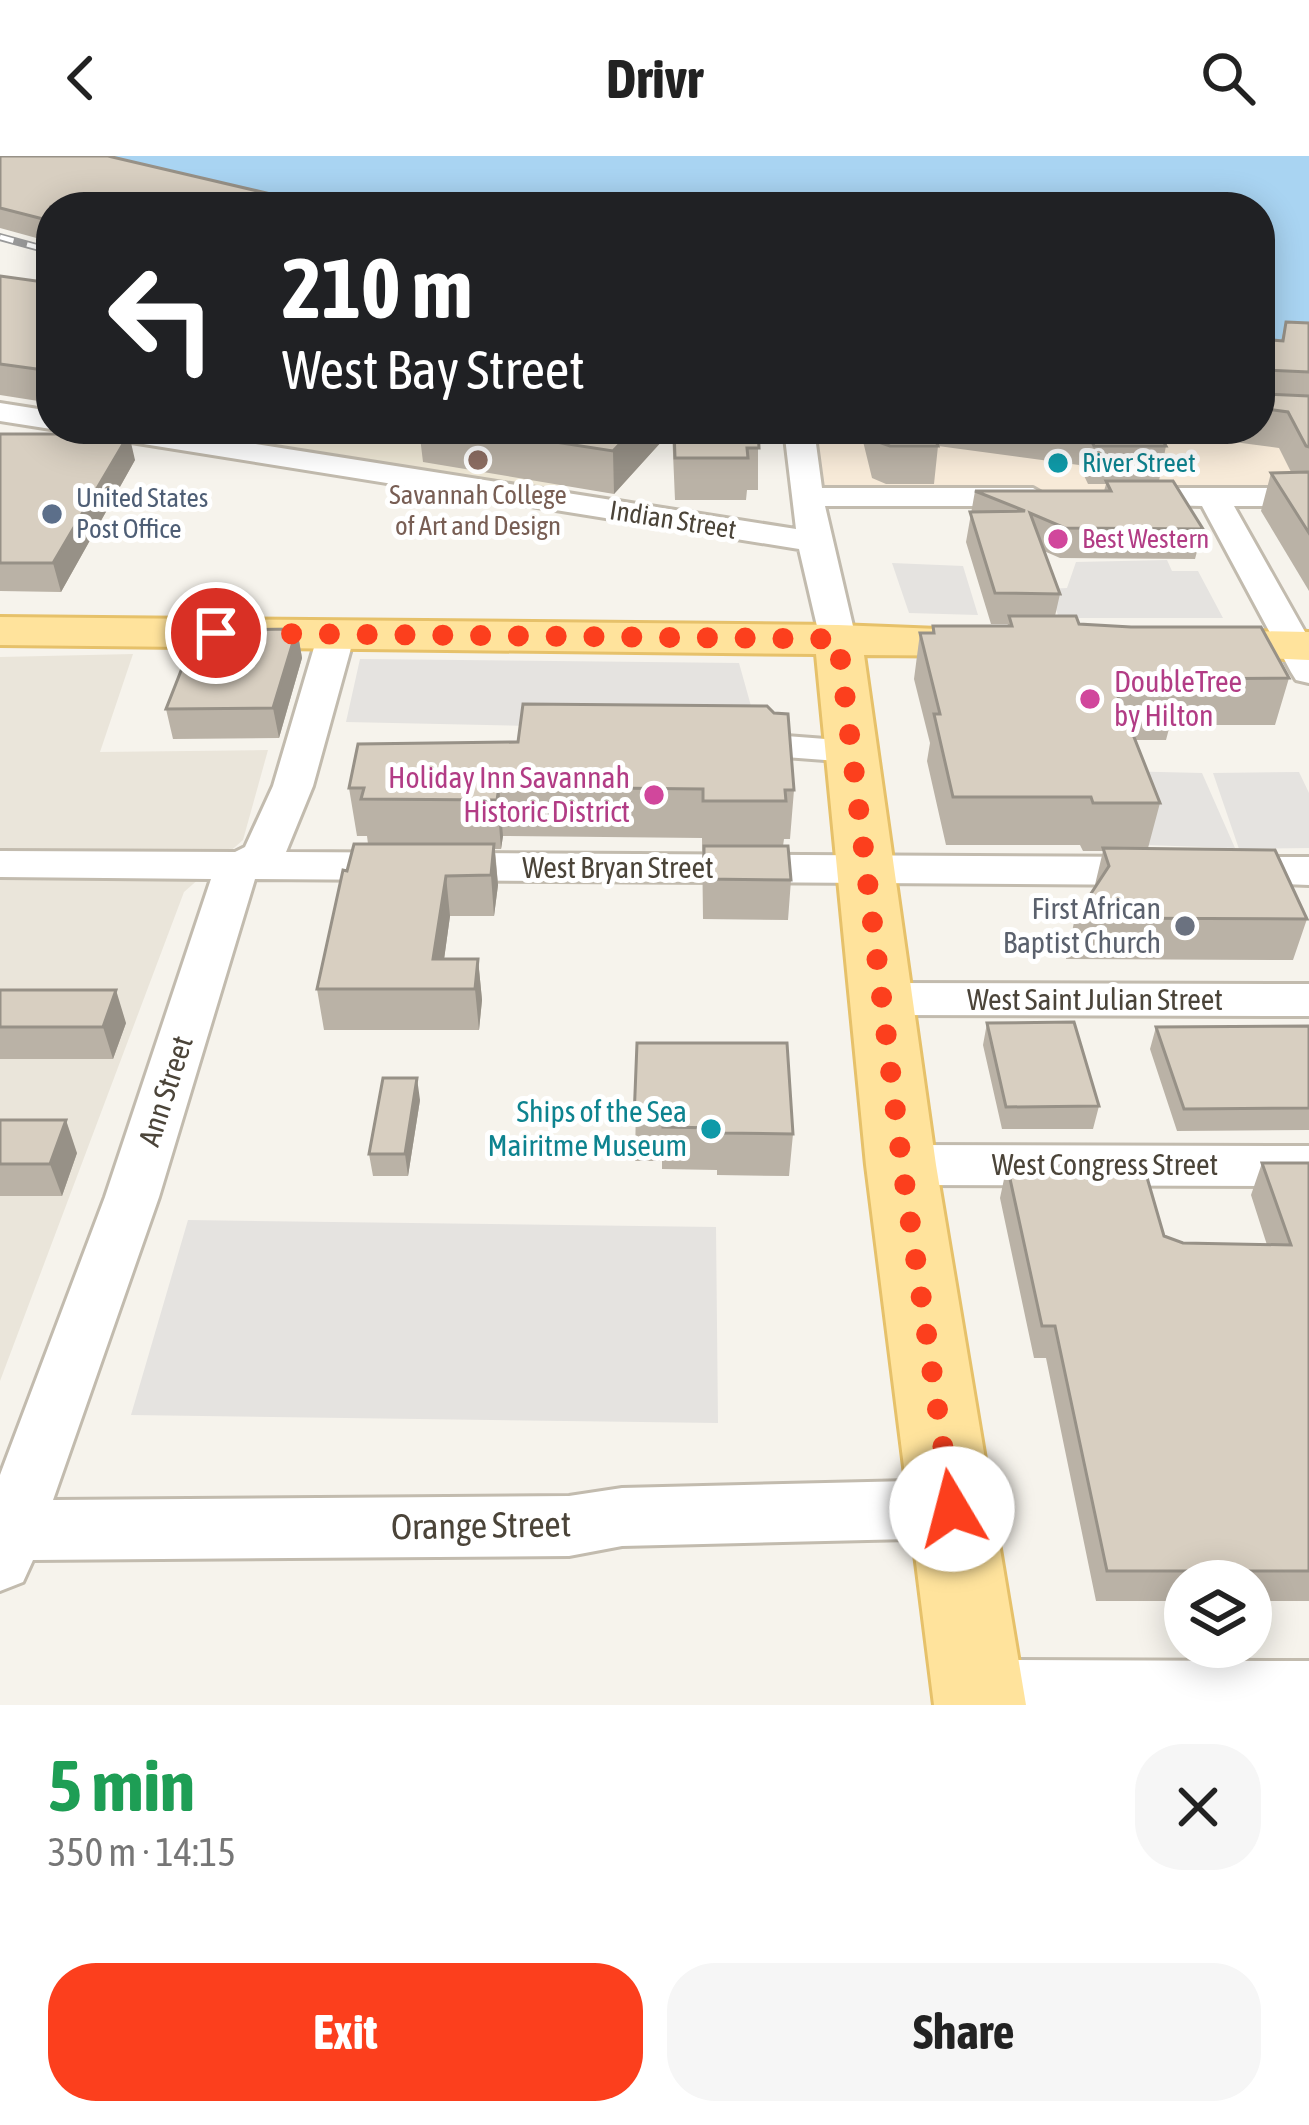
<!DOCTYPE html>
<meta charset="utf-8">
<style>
:root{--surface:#fff;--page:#f6f6f6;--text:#222;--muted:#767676;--accent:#fc3f1d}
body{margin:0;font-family:"Asap Condensed",sans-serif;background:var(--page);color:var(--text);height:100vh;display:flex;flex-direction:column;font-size:45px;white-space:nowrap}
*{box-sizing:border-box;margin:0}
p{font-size:39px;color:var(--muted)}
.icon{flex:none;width:66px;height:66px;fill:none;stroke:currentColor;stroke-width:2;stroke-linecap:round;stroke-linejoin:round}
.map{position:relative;height:1549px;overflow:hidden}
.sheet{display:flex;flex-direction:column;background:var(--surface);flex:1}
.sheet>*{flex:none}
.top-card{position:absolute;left:36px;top:36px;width:1239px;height:252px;border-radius:48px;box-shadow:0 6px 30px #0003;background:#202124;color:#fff;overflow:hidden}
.buttons{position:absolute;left:1164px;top:1404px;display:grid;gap:24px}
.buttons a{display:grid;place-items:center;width:108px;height:108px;border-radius:50%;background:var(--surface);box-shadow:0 6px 30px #0003;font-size:60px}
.pin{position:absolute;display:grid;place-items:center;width:102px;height:102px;color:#fff;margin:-51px;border:6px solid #fff;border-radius:50%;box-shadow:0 3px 12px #0007}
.me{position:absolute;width:132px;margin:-66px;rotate:352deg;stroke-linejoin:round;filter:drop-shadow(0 0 9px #0008)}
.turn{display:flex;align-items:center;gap:42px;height:252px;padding:0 48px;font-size:54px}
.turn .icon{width:156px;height:156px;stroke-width:2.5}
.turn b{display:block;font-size:84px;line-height:102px}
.round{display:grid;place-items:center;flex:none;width:126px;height:126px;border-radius:48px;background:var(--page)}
.summary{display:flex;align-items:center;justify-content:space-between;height:204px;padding:0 48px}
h1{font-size:72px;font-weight:700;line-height:90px;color:#1e9e55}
.button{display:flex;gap:24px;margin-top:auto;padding:24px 48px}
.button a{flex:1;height:138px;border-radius:48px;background:var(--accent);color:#fff;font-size:48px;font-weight:700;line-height:138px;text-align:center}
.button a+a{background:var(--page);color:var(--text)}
header{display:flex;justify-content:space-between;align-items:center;height:156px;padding:0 48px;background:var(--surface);font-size:54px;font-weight:700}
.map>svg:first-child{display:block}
.residential{fill:#eae5da}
.commercial{fill:#f7ead8}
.education{fill:#efe8d6}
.parking{fill:#e5e3e0}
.water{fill:#a9d4f2}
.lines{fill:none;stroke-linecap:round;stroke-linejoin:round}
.minor-casing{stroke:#c2bbae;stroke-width:6}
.major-casing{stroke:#e6c16a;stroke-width:6}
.minor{fill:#fff;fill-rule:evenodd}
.major{fill:#ffe39c;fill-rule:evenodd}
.rail-casing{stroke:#9a9a9a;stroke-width:8}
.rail{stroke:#fff;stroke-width:4.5;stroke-dasharray:14;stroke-linecap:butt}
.wall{fill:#bab2a6}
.shaded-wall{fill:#979187}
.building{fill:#d8cfc1;stroke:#979187;stroke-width:3}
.route{stroke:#fc3f1d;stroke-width:21;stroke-dasharray:0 37.8}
.education-dot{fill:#8d6e63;stroke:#fff;stroke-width:4.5}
.culture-dot{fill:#0f9aa8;stroke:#fff;stroke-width:4.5}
.service-dot{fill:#5c6f8a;stroke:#fff;stroke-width:4.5}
.hotel-dot{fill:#d1479c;stroke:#fff;stroke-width:4.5}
.worship-dot{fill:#6b7280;stroke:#fff;stroke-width:4.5}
.labels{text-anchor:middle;stroke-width:10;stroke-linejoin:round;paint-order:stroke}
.far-culture-label{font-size:27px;fill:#0d838f;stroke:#fff;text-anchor:start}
.far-education-label{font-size:27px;fill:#785e54;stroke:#fff}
.far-service-label{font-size:27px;fill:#4e5e75;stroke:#fff;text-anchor:start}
.far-street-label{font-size:27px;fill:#4b4439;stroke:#fff}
.far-hotel-label{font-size:27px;fill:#b23c85;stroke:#fff;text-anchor:start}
.hotel-label{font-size:30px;fill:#b23c85;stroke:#fff;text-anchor:start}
.street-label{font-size:30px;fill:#4b4439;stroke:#fff}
.worship-label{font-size:30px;fill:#5b616d;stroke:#fff;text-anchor:end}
.culture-label{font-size:30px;fill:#0d838f;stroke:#fff;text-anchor:end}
.near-street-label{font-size:36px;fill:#4b4439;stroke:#fff}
</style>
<header><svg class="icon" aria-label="back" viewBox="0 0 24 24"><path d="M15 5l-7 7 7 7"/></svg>Drivr<svg class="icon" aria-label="search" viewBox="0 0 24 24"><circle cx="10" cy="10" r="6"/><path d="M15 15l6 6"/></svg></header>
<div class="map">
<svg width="1309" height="1549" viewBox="0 0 1309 1549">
<rect width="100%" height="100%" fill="#f6f3ec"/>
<path class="residential" d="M133 498 100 596 268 594 243 684 184 736 0 1225V501Z"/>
<path class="commercial" d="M1309 272V346L808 341V273Z"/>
<path class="education" d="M184 273H616L556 334Z"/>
<path class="parking" d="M1167 404 1172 415H1198L1223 462H1059L1049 433 1067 432 1076 406Z
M892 407 963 410 978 459 909 457Z
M360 503 739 507 758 575 346 566Z
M1118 615 1202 617 1235 692 1145 689Z
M1299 616 1309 637V692L1239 693 1213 617Z
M188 1064 716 1071 718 1267 131 1259Z"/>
<path class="water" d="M109 0H1309V190L1260 186V51H329Z"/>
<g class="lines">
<defs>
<path id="minor" d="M0 247 51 255V273L0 265Z
M91 273H161L796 373 784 273H814L822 332H1033L1049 341 1033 350H825L856 483 851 491H825L820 483 799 393 106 282Z
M1123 332H1309V350H1234L1309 483V527L1296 524 1291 516 1202 350 1112 348 1107 341 1112 334Z
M336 467 349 470 354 478 350 496 313 630 286 696 1161 701 1176 705 1183 715 1176 725 1161 729 255 723 159 1041 53 1344 569 1340 622 1332 952 1324 974 1332 984 1353 974 1374 952 1382 622 1390 569 1400 33 1404 23 1426 0 1435V1319L105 1041 211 723 0 721V695L235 696 245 691 273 630 318 478 323 470Z
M786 580 865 586 871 594 865 602 851 606 772 600 766 592 772 584Z
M1227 701H1309V729L1212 725 1205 715 1212 705Z
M881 827 1309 828V860L881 859 864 854 857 843 864 832Z
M901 989 1309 990V1030L901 1029 882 1023 875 1009 882 995Z
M979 1504 1309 1505V1549H949L944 1539 955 1515Z"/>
<path id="major" d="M0 461 838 469 1014 476 1021 486 1014 496 997 500 864 499 936 1009 1026 1549H934L866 1009 816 498 0 489Z
M1189 474 1309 476V504L1172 498 1165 488 1172 478Z"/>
</defs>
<use href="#minor" class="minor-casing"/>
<use href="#major" class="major-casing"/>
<use href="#minor" class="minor"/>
<use href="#major" class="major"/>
<defs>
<path id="rail" d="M0 81 51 95"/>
</defs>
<use href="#rail" class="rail-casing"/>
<use href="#rail" class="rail"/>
</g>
<path class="wall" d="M0 0 51 51V86L0 72Z
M0 120 51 127V247L0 239Z
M1286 166 1309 167V435L1261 355 1271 317 1291 316 1279 292 1226 285 1218 273H1260V183L1281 185Z
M419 273H758V334H747L746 344H675L672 274 614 338 423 306Z
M860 273H1157L1166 290 1159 325 1203 373 1195 403 1060 402 1044 395 1060 438 1055 460 1079 468 1289 522 1275 569H1170L1166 584H1135L1160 647 1148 692 1307 763 1293 804 1066 803 1075 762 1094 733 1103 695H1083L1080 689H946L927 605 930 587 914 523 920 477H932L933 470H1007L1008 468H991L966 386 975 335H1104L1106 328H1088L1079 309 938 290 934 328H886L872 322Z
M0 278 135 304 61 436 0 435Z
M297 473 302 502 279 582 173 583 166 553Z
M358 588 794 634 790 683H784L783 690 791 724 788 764 703 763 702 682 503 680 501 693H495L498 729 494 760H450L444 803H478L482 844 479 874H324L317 833 347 715 368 688 367 680H357L349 632Z
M0 834 126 867 113 903H0Z
M987 867 1099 950 1093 973H1002L983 889Z
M1309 870V974L1177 975 1150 893 1156 871Z
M637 887 793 978 789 1020 717 1019V1014L662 1013V1005H635Z
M420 944 408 1020H373L369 998Z
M0 964 77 997 62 1040H0Z
M1262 1007H1309V1445H1251V1425H1185V1445H1096L1046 1202H1034L1000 1042 1007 1009 1183 1087 1267 1089 1251 1039Z"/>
<path class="shaded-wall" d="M634 273 672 274 614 338 613 295Z
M129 278 135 304 61 436 53 407Z
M297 473 302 502 279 582 273 552Z
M499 631 503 680 501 693 497 644Z
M494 688 498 729 494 760 491 719Z
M446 720 450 760 440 833 433 803Z
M478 803 482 844 479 874 475 833Z
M116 834 126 867 113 903 103 871Z
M417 922 420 944 408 1020 405 998Z
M66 964 77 997 62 1040 50 1008Z"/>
<path class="building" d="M0 0H108L326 51H51V65L0 52Z
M0 120 51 127V215L0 208Z
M1286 166 1309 167V216L1266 214V238L1309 240V291L1306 290 1288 256 1260 252V183L1283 185Z
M470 273H634L613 295Z
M674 273H758L759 292H747L748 302H675Z
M873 273H932L938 290H890L876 285Z
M1086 273H1157L1166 290H1094Z
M0 278H129L53 407H0Z
M1309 316V377L1271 317Z
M1106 325H1173L1203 373 1065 372 1030 357 1060 438 995 437 970 356 1025 355 975 335H1111Z
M1009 460H1076L1079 468 1131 471H1261L1289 522 1171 523 1178 537 1117 538 1160 647H1093L1091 641H953L934 558H940L920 477H934L933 470H1012Z
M297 473 273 552 166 553 197 474Z
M523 548 767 550 774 557 788 558 794 634H785L786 645H703V633L499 631 497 644 361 643 364 632H349L358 588 518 586Z
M354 688H494L491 719 446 720 433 803H478L475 833H317L343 714 347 715Z
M704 690H788L791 724 704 723Z
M1103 692 1275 694 1307 763 1075 762 1109 710Z
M0 834H116L103 871H0Z
M1074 866 1099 950 1006 951 987 867Z
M1309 870V952L1184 953 1156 871Z
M637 887H787L793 978 719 977 718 972 663 971V963H634Z
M383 922H417L405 998H369Z
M0 964H66L50 1008H0Z
M1262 1007H1309V1415H1107L1055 1170H1042L1007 1009 1144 1011 1164 1080 1183 1087 1291 1089Z"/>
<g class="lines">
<path class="route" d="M216 477 838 483 902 1009 952 1353"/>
</g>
<circle class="education-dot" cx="478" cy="304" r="12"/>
<g class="culture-dot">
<circle cx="1058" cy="307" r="12"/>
<circle cx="711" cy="973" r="12"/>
</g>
<circle class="service-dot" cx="52" cy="358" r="12"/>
<g class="hotel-dot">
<circle cx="1058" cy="383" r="12"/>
<circle cx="1090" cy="543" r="12"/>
<circle cx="654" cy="639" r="12"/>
</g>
<circle class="worship-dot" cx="1185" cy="770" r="12"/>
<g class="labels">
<g class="far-culture-label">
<text x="1082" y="316">River Street</text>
</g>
<g class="far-education-label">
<text x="478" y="348">Savannah College<tspan x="478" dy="31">of Art and Design</tspan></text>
</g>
<g class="far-service-label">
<text x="76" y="351">United States<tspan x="76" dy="31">Post Office</tspan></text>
</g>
<g class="far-street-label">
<text transform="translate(673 364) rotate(9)" y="9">Indian Street</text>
</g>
<g class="far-hotel-label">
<text x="1082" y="392">Best Western</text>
</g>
<g class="hotel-label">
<text x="1114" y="536">DoubleTree<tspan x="1114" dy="34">by Hilton</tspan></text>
<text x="630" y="632" text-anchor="end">Holiday Inn Savannah<tspan x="630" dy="34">Historic District</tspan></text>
</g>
<g class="street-label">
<text x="618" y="722">West Bryan Street</text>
<text x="1095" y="854">West Saint Julian Street</text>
<text transform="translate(166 935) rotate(-72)" y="10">Ann Street</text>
<text x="1105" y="1019">West Congress Street</text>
</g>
<g class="worship-label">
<text x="1161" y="763">First African<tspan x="1161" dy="34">Baptist Church</tspan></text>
</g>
<g class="culture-label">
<text x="687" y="966">Ships of the Sea<tspan x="687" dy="34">Mairitme Museum</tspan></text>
</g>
<g class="near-street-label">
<text transform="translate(481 1369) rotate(-1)" y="13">Orange Street</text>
</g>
</g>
</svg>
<div class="buttons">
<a><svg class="icon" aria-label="layers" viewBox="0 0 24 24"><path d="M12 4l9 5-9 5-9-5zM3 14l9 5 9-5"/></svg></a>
</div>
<div class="pin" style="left:216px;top:477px;background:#d93025"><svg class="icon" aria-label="arrive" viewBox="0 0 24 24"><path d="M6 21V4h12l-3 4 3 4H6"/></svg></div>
<svg class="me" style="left:952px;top:1353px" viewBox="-20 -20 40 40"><circle r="19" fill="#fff"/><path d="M0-13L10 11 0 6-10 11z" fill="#fc3f1d"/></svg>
<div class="top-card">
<div class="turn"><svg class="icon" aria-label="left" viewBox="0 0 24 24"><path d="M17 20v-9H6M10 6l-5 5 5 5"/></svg><div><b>210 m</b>West Bay Street</div></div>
</div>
</div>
<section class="sheet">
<div class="summary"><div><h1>5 min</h1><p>350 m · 14:15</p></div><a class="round"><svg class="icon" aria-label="close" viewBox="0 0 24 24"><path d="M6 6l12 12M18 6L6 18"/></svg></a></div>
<div class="button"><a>Exit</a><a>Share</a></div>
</section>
